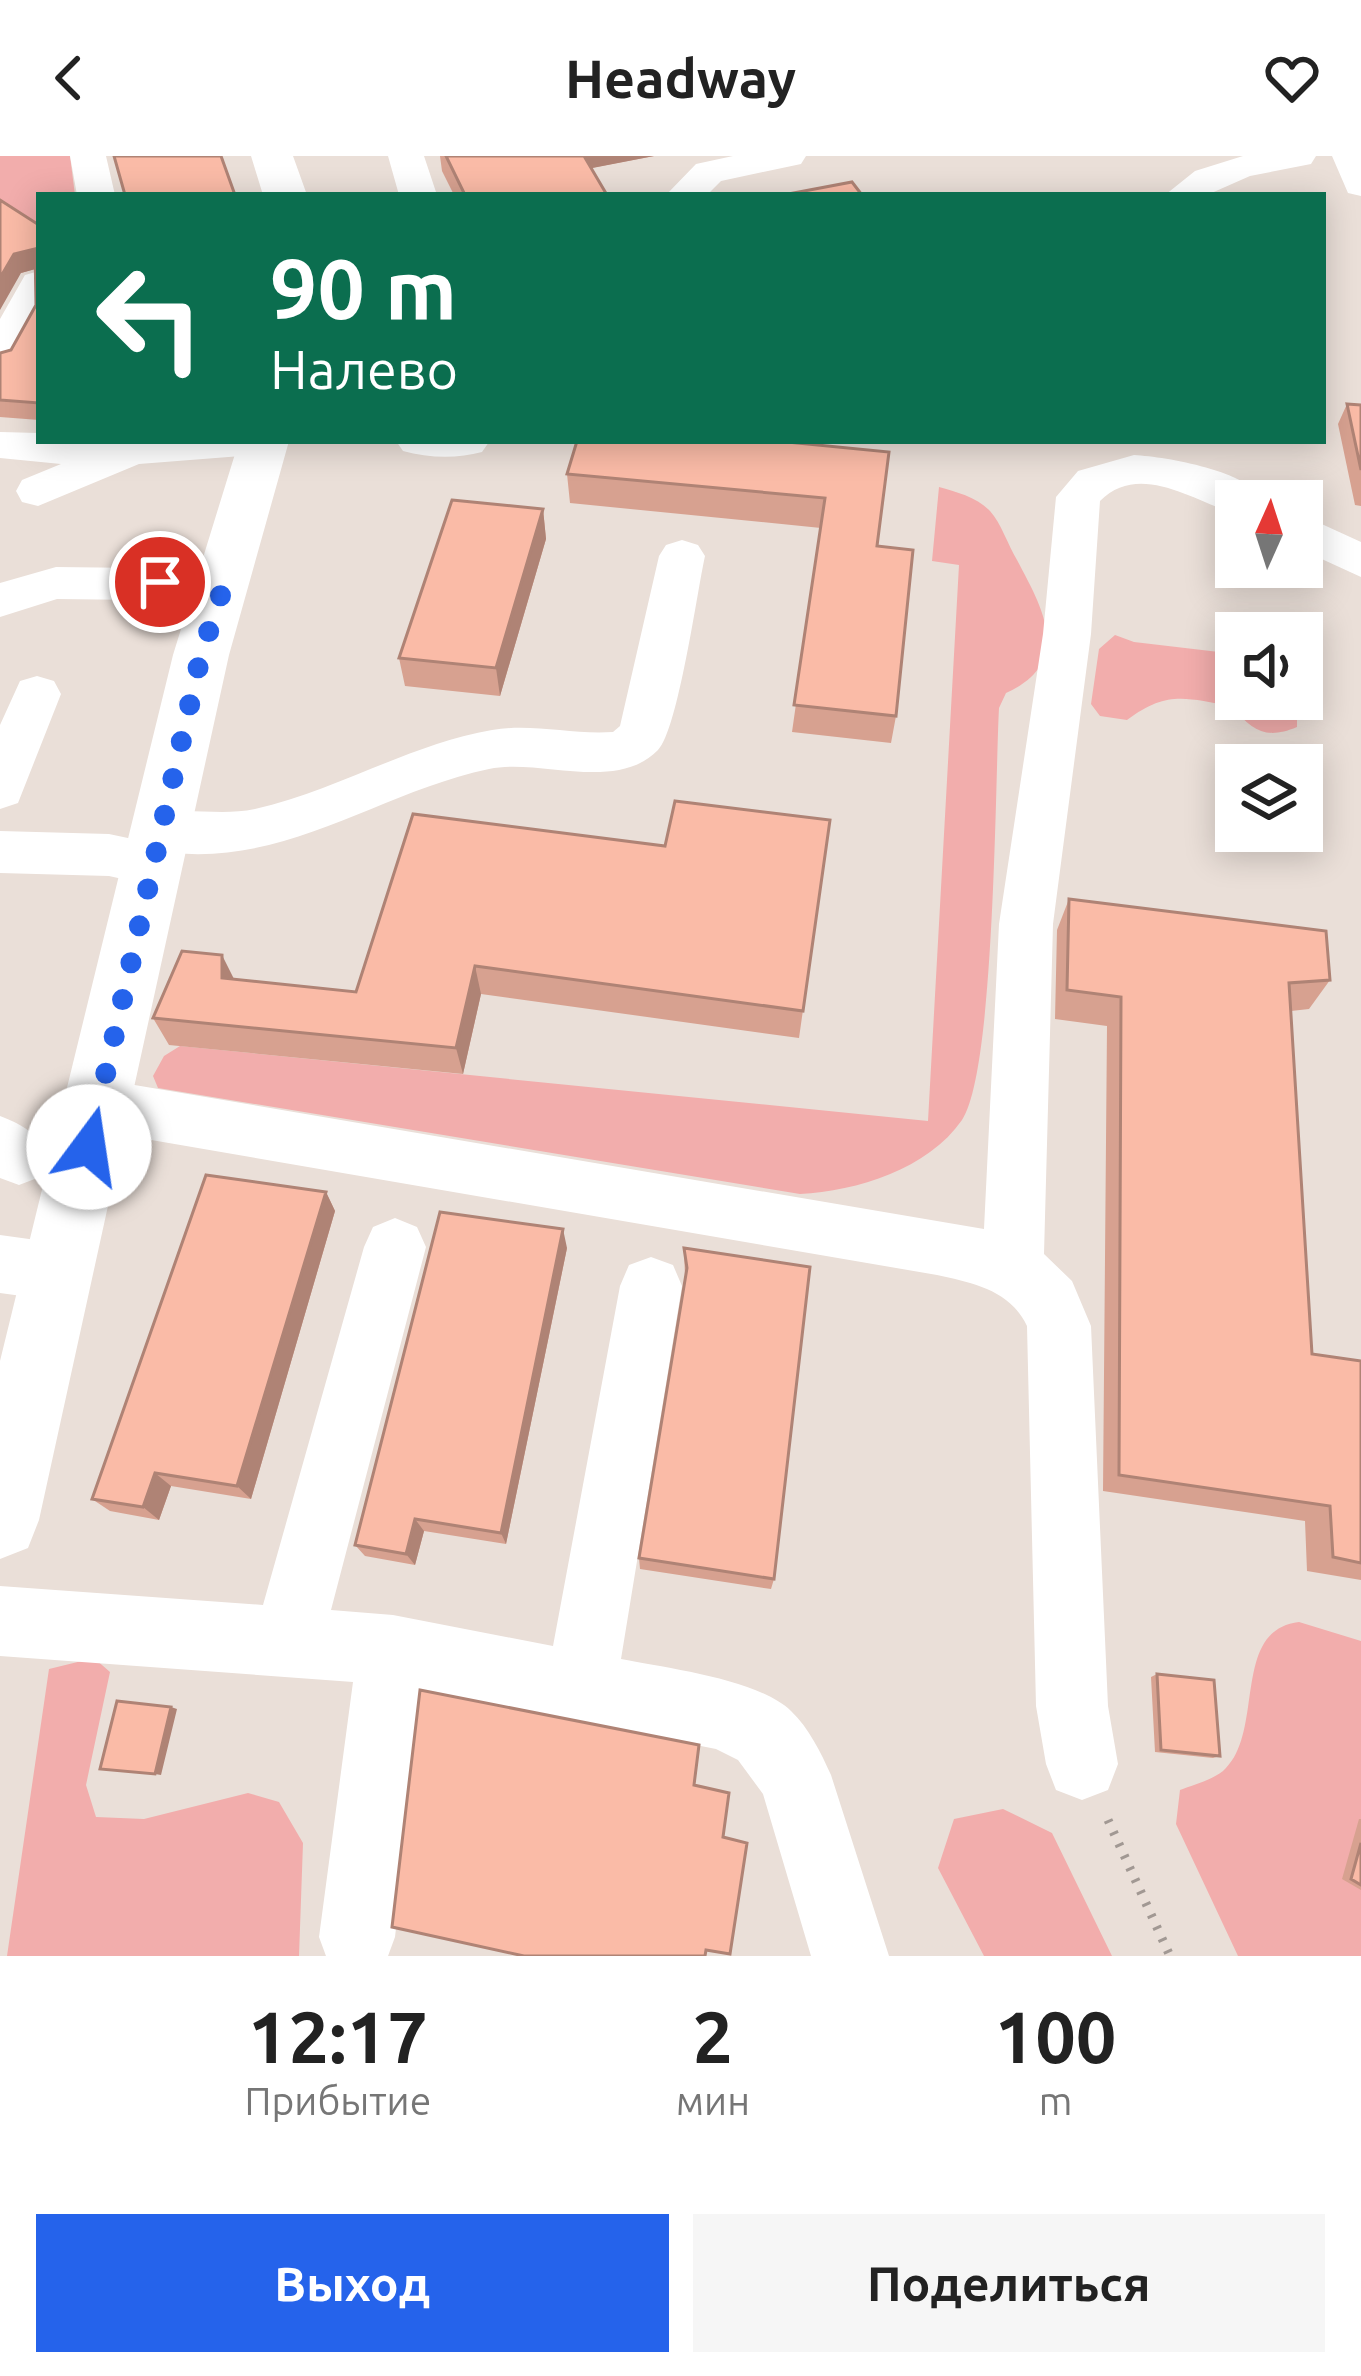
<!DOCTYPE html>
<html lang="ru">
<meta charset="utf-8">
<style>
:root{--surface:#fff;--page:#f6f6f6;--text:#222;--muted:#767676;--accent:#2563eb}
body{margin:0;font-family:Ubuntu,sans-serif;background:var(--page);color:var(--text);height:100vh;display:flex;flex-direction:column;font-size:45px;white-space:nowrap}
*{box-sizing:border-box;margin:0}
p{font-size:39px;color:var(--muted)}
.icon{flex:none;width:66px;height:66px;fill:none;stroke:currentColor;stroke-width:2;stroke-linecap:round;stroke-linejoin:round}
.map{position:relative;height:1800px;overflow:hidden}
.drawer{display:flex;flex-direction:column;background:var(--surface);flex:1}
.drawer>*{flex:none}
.hud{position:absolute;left:36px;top:36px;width:1290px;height:252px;border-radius:0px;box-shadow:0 6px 30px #0003;background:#0b6e4f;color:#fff;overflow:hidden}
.needle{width:78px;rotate:3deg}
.tools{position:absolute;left:1215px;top:324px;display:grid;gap:24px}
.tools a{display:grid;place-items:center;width:108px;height:108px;border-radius:0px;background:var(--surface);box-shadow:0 6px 30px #0003;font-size:60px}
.pin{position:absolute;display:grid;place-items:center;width:102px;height:102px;color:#fff;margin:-51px;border:6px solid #fff;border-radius:50%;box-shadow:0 3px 12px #0007}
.me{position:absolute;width:132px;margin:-66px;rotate:14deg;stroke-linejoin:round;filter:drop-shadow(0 0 9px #0008)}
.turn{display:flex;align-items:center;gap:42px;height:252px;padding:0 36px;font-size:54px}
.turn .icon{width:156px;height:156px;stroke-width:2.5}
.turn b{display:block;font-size:84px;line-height:102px}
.eta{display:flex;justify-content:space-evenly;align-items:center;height:204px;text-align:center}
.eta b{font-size:72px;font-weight:600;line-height:84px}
.primary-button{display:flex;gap:24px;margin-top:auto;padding:24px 36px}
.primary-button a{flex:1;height:138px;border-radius:0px;background:var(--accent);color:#fff;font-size:48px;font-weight:600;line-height:138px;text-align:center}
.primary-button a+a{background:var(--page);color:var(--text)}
header{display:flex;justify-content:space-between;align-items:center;height:156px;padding:0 36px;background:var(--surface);font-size:54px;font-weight:600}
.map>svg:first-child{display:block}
.green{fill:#f2adac}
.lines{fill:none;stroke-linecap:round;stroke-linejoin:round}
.path{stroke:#a19893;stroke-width:9;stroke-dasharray:3 10;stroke-linecap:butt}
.minor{fill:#fff;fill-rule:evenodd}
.major{fill:#fff;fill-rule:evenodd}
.wall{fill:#d7a190}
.shaded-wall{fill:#af8375}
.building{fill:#fabba7;stroke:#af8375;stroke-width:3}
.route{stroke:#2563eb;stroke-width:21;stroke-dasharray:0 37.8}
</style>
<header><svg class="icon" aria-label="back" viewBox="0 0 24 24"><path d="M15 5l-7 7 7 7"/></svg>Headway<svg class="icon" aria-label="heart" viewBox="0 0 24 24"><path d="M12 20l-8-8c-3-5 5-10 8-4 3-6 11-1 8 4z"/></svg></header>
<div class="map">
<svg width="1361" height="1800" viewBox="0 0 1361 1800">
<rect width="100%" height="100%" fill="#eadfd8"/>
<path class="green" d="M0 0H70L75 39H39V73L0 49Z
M939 331C956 336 977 341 990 355 1001 367 1008 389 1017 404 1043 453 1074 506 1006 537L999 552C995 628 995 915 962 964 928 1013 857 1035 800 1038L158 932 153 920 164 900 180 890 928 965 959 409 932 405Z
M1115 479 1134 486 1236 498V543H1297V571C1266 584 1252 575 1232 550 1185 542 1167 534 1127 564L1100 560 1091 548 1099 493Z
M1299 1466 1361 1485V1800H1238L1176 1668 1180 1634C1193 1629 1212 1624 1223 1615 1266 1578 1230 1474 1299 1466Z
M94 1502 110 1516 86 1629 96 1661 144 1663 248 1637 279 1646 303 1687 299 1800H7L49 1513Z
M1003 1653 1052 1677 1112 1800H984L938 1712 954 1663Z"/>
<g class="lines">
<path class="path" d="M1108 1664 1170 1800"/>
<path class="minor" d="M70 0H106L115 39H77Z
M388 0H424L437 39H399Z
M733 0H806L801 8 721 25 707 39H666L696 8Z
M1243 0H1316L1311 8 1250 20 1207 39H1165L1195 15Z
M1332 0H1361V40L1348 37Z
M39 115V165L15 210 0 214V163L25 119Z
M0 276 39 277V285H276L269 295 254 299 139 308 38 350 22 346 16 335 22 324 61 308 0 302Z
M396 285H488L489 286 482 296C457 303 428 302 403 295Z
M1134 299C1168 301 1248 315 1266 345H1236V358C1194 345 1139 305 1100 345L1091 478 1053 768 1044 1098 1072 1125 1091 1170 1108 1550 1118 1608 1108 1634 1082 1644 1056 1634 1046 1608 1036 1550 1027 1170C1010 1134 973 1127 937 1119L99 975 78 967 70 949 78 931 99 923 984 1073 999 768 1043 478 1056 341 1078 315Z
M1302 359 1361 386V421L1302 394Z
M682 384 698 389 705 400C697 436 678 574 658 594 616 637 540 602 489 613 380 636 290 708 174 697L180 709 173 724 154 730 109 720 0 717V675L109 678 142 685 137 675 145 660C179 649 218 661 255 653 336 635 410 588 492 574 532 567 573 579 613 576L620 570 659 400 666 389Z
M56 411 224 413 240 417 247 429 240 441 224 445 57 443 0 461V427Z
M37 520 54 525 61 538 18 647 0 653V569L20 525Z
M0 960C24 969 38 978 49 1002L40 1021 19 1029 0 1022Z
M395 1062 417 1071 426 1091 331 1454 393 1459 553 1490 620 1130 629 1109 651 1101 673 1109 682 1130 621 1503C666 1512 758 1523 791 1555 809 1572 821 1597 831 1619L889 1800H811L763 1638 738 1604 716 1593 423 1535 395 1781 388 1800H326L319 1781 353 1526 0 1500V1430L263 1449 364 1091 373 1071Z
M0 1079 58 1087 80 1095 89 1116 80 1137 58 1145 0 1137Z"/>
<path class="major" d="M251 0H293L307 39H263Z
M239 285H289L229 499 39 1364 28 1392 0 1403V1205L173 499Z"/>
</g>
<path class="wall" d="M440 0H654L591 12 607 39H454L442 15Z
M39 69V264L0 261V197L11 194 36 149 35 113 21 117Z
M1347 248 1361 249V350L1355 349 1338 268Z
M777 285 877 390 896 560 891 587 792 576 821 372 570 347 567 318Z
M543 353 546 383 500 540 405 530 399 502Z
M830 664 799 882 481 838 463 918 169 889 153 862 234 824 356 836 665 690Z
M1069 743 1330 824 1309 853 1291 855 1312 1198 1361 1205V1424L1307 1415 1305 1365 1103 1335 1107 870 1055 863 1057 774Z
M326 1036 335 1055 251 1343 171 1330 159 1364 110 1355 92 1343Z
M567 1092 506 1388 424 1375 415 1409 365 1400 355 1389Z
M684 1092 774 1423 771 1433 640 1413 639 1402 685 1121Z
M1157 1518 1220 1600 1213 1602 1155 1596 1151 1521Z
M1359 1663H1361V1734L1342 1723Z"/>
<path class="shaded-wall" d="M576 0H654L577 15Z
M35 93 39 112 21 117 0 154V122L14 98Z
M543 353 546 383 500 540 496 512Z
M222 799 236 827 222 822Z
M475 810 481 838 463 918 456 892Z
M326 1036 335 1055 251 1343 237 1330Z
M563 1073 567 1092 506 1388 501 1377Z
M155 1317 171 1330 159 1364 143 1351Z
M415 1363 424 1375 415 1409 406 1398Z
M171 1551 177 1553 161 1619 155 1618Z"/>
<path class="building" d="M114 0H221L235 39H125Z
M446 0H584L607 39H465Z
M852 26 862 39H783Z
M0 44 39 69V247L0 244V197L11 194 36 149 35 93 14 98 0 122Z
M1347 248 1361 249V314Z
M577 285H777L889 296 877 390 913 394 896 560 794 549 825 342 567 318Z
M452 344 543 353 496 512 399 502Z
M675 645 830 664 803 855 475 810 456 892 153 862 182 795 222 799V822L356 836 413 658 665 690Z
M1069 743 1326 775 1330 824 1289 827 1312 1198 1361 1205V1407L1333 1401 1330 1350 1119 1319 1121 841 1067 834Z
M206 1019 326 1036 237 1330 155 1317 143 1351 92 1343Z
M440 1056 563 1073 501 1377 415 1363 406 1398 355 1389Z
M684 1092 810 1111 774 1423 639 1402 687 1112Z
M1157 1518 1214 1524 1220 1600 1161 1594Z
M420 1534 699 1589 694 1629 729 1637 723 1681 747 1687 730 1798 706 1794 705 1800H524L392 1771Z
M117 1545 171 1551 155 1618 100 1613Z
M1361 1687V1729L1351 1723Z"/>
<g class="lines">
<path class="route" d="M89 991 201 499 224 429 160 426"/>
</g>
</svg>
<div class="tools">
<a><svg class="needle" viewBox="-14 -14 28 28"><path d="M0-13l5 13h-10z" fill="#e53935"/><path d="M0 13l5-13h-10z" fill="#767676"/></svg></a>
<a><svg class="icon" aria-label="sound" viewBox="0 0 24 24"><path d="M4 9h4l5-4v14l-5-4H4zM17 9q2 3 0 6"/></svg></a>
<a><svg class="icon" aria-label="layers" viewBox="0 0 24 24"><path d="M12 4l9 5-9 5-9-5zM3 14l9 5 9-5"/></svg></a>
</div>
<div class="pin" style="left:160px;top:426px;background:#d93025"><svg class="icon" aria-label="arrive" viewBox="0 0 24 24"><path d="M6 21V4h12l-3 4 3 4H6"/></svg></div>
<svg class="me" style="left:89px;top:991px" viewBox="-20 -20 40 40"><circle r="19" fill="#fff"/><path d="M0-13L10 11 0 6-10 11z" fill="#2563eb"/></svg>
<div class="hud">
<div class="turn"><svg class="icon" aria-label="left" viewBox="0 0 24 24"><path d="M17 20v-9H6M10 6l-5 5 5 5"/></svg><div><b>90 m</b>Налево</div></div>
</div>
</div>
<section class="drawer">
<div class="eta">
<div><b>12:17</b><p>Прибытие</p></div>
<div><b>2</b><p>мин</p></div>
<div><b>100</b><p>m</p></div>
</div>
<div class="primary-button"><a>Выход</a><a>Поделиться</a></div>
</section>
